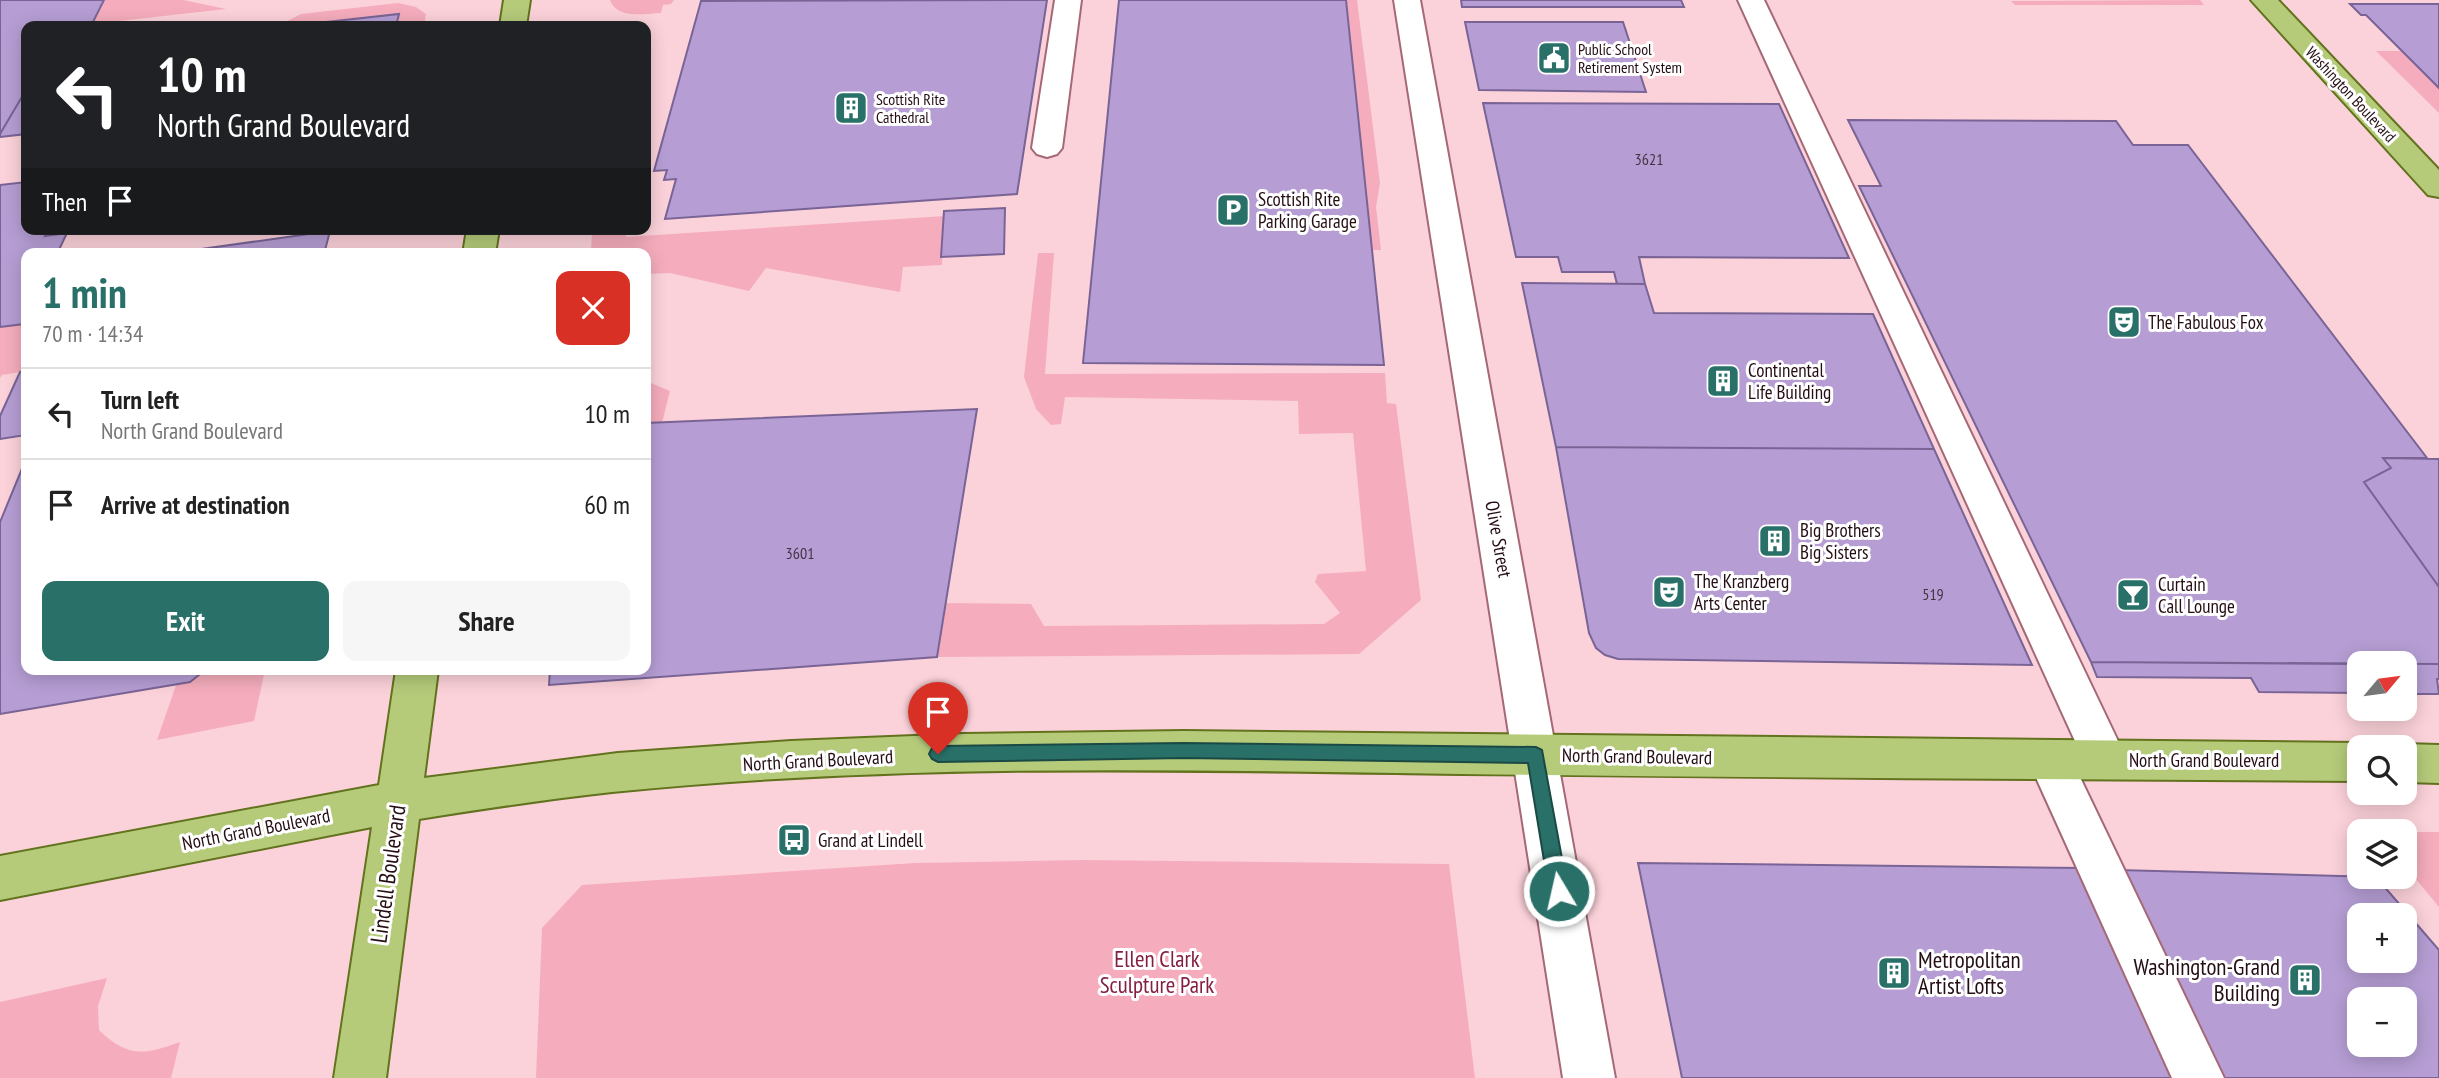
<!DOCTYPE html>
<meta charset="utf-8">
<style>
:root{--surface:#fff;--page:#f6f6f6;--text:#222;--muted:#767676;--line:#e0e0e0;--accent:#297068}
body{margin:0;font-family:"PT Sans Narrow",sans-serif;background:var(--page);color:var(--text);height:100vh;display:flex;flex-direction:column;font-size:26px;white-space:nowrap}
*{box-sizing:border-box;margin:0}
p{font-size:23px;color:var(--muted)}
.icon{flex:none;width:38px;height:38px;fill:none;stroke:currentColor;stroke-width:2;stroke-linecap:round;stroke-linejoin:round}
.map{position:relative;flex:1;overflow:hidden}
.drawer{position:absolute;left:21px;top:248px;width:630px;height:427px;display:flex;flex-direction:column;background:var(--surface);border-radius:14px;box-shadow:0 4px 18px #0003}
.drawer>*{flex:none}
.banner{position:absolute;left:21px;top:21px;width:630px;height:214px;border-radius:14px;box-shadow:0 4px 18px #0003;background:#202124;color:#fff;overflow:hidden}
.needle{width:46px;rotate:61deg}
.tools{position:absolute;left:2347px;top:651px;display:grid;gap:14px}
.tools a{display:grid;place-items:center;width:70px;height:70px;border-radius:14px;background:var(--surface);box-shadow:0 4px 18px #0003;font-size:35px}
.pin{position:absolute;display:grid;place-items:center;width:60px;height:60px;color:#fff;margin:-72px -30px;border-radius:50% 50% 50% 0;rotate:-45deg;box-shadow:0 0 7px #0007}
.pin .icon{rotate:45deg}
.me{position:absolute;width:77px;margin:-38px;rotate:351deg;stroke-linejoin:round;filter:drop-shadow(0 0 5px #0008)}
.turn{display:flex;align-items:center;gap:24px;height:147px;padding:0 21px;font-size:32px}
.turn .icon{width:91px;height:91px;stroke-width:2.5}
.turn b{display:block;font-size:49px;line-height:60px}
.then{display:flex;align-items:center;height:66px;padding:0 21px;background:#0003;gap:14px;font-size:26px}
.round{display:grid;place-items:center;flex:none;width:74px;height:74px;border-radius:14px;background:var(--page)}
.summary{display:flex;align-items:center;justify-content:space-between;height:119px;padding:0 21px}
h1{font-size:42px;font-weight:700;line-height:52px;color:var(--accent)}
.action{display:flex;gap:14px;margin-top:auto;padding:14px 21px}
.action a{flex:1;height:80px;border-radius:14px;background:var(--accent);color:#fff;font-size:28px;font-weight:700;line-height:80px;text-align:center}
.action a+a{background:var(--page);color:var(--text)}
ul{padding:0;list-style:none}
li{display:flex;align-items:center;gap:21px;height:91px;padding:0 21px;border-top:2px solid var(--line)}
li div{flex:1}
li b{display:block;font-size:26px}
li em{font-style:normal}
.map>svg:first-child{display:block}
.green{fill:#f5adbd}
.building{fill:#b69ed4;stroke:#7a6496;stroke-width:2;fill-rule:evenodd}
.lines{fill:none;stroke-linecap:round;stroke-linejoin:round}
.minor-casing{stroke:#a56876;stroke-width:4}
.major-casing{stroke:#62721d;stroke-width:4}
.minor{fill:#fff;fill-rule:evenodd}
.major{fill:#b5cb7a;fill-rule:evenodd}
.route{fill:#297068;stroke:#1b4944;stroke-width:2}
.labels{text-anchor:middle;stroke-width:6;stroke-linejoin:round;paint-order:stroke}
.far-poi-label{font-size:16px;fill:#240d13;stroke:#fff;text-anchor:start}
.far-street-label{font-size:16px;fill:#240d13;stroke:#fff}
.number-label{font-size:16px;fill:#483143}
.poi-label{font-size:19px;fill:#240d13;stroke:#fff;text-anchor:start}
.street-label{font-size:19px;fill:#240d13;stroke:#fff}
.near-street-label{font-size:23px;fill:#240d13;stroke:#fff}
.near-park-label{font-size:23px;fill:#841e42;stroke:#fff}
.near-poi-label{font-size:23px;fill:#240d13;stroke:#fff;text-anchor:start}
</style>
<div class="map">
<svg width="2439" height="1078" viewBox="0 0 2439 1078">
<rect width="100%" height="100%" fill="#fcd2da"/>
<path class="green" d="M105 0H183L226 9 93 24Z
M610 0H674L671 4 663 5 661 13C644 14 617 19 610 0Z
M1346 0H1357L1380 183 1376 207 1381 250H1372Z
M2200 0 2204 5H2015L2011 1Z
M398 3 416 7 426 14 424 26H396L399 14 278 26 301 14Z
M2376 51H2402L2439 88V113Z
M944 216 942 265 903 267 900 292 766 268 749 291 670 273 646 274V254H591L592 229H627L626 237Z
M1038 253H1054L1045 374 1385 373 1387 403 1396 404 1421 600 1359 654 937 657 946 603 1031 604 1044 626 1324 624 1340 613 1315 582 1318 574 1366 571 1353 433 1299 434 1298 401 1065 397 1061 424 1051 425 1036 409 1024 377Z
M26 324V358L20 372 2 375 0 378V327Z
M646 381 670 391 662 423H646Z
M205 670H265L254 721 157 740 176 685 190 682Z
M2404 832H2439V907L2405 866Z
M1082 860 1449 864 1475 1078H536L542 928 582 885 915 863Z
M107 978 98 1006 99 1030C128 1058 144 1055 180 1042L171 1078H0V1002Z"/>
<path class="building" d="M0 0H104L91 26H26V90L0 134Z
M1047 0 1017 194 665 219 676 179 664 180 667 170 654 171 701 1Z
M1119 0H1346L1384 365 1083 363Z
M1461 0H1681L1684 7H1462Z
M2350 4H2439V88L2366 15H2361Z
M399 14 396 26H290Z
M1465 22H1623L1646 92 1479 90Z
M26 90V134L0 137V134Z
M1483 103 1779 104 1849 258 1639 257 1645 284H1617L1614 272H1562L1558 257H1516Z
M1848 120 2116 121 2133 145H2188L2427 458H2383L2391 468 2364 482 2439 587V664L2091 662 1859 186H1881Z
M26 182V229H49L45 236 67 233 57 254H26V319L24 324 0 327V185Z
M1005 208 1004 254 941 257 944 211Z
M49 229H95L45 236Z
M330 231 324 254H166Z
M1522 283 1645 284 1654 313 1873 314 1934 449 1556 447Z
M26 371V435L0 439V416L20 372Z
M977 409 937 657 549 685 550 670H646V423Z
M1556 447 1934 449 2032 665 1618 659 1605 655 1596 648 1589 633Z
M2383 458 2439 459V587L2364 482 2391 468Z
M26 459V670H205L190 682 0 714V522Z
M2091 662 2359 664V693L2259 692 2251 678 2097 677Z
M2404 664H2439V679H2437L2439 694H2404Z
M1638 863 2083 868 2173 1078H1682Z
M2118 870 2376 877 2439 950V1078H2220ZM2359 915H2404V961H2359ZM2359 999H2404V1045H2359Z"/>
<g class="lines">
<defs>
<path id="minor" d="M1055 0H1081L1062 148 1057 154 1047 157 1037 154 1032 148Z
M1394 0H1420L1615 1078H1563Z
M1738 0H1764L2127 760 2120 774 2105 779 2090 774Z
M2050 741 2065 746 2224 1078H2172L2028 760 2035 746Z"/>
<path id="major" d="M504 0H530L526 26H500Z
M2251 0H2278L2439 170V197L2428 195Z
M467 229H499L495 254H463Z
M396 670H438L424 778 618 753 791 741 963 734 1184 731 2359 743 2371 747H2359V781C2060 779 1760 778 1461 774 1178 770 894 763 612 792 547 799 483 809 419 819L386 1078H334L372 827 0 900V856L379 785Z
M2404 744 2439 745V783L2404 782V747H2394Z"/>
</defs>
<use href="#minor" class="minor-casing"/>
<use href="#major" class="major-casing"/>
<use href="#minor" class="minor"/>
<use href="#major" class="major"/>
</g>
<path class="route" d="M1184 743 1536 747 1542 750 1568 891 1565 897 1559 900 1552 897 1549 891 1528 763 1184 758 938 762 932 759 929 754 932 748 938 746Z"/>
<defs>
<symbol id="civic-square" viewBox="-11 -11 22 22"><rect x="-9" y="-9" width="18" height="18" rx="4" fill="#297068" stroke="#fff"/><path d="M-.6-6.5H3V-4.5H.6V-3L4-1V1h2V6H-6V1h2V-1L-.6-3ZM-1.2 2.5V6h2.4V2.5Z" fill="#fff"/></symbol>
<symbol id="building-square" viewBox="-11 -11 22 22"><rect x="-9" y="-9" width="18" height="18" rx="4" fill="#297068" stroke="#fff"/><path d="M-4-6H4V6H1V3H-1V6H-4ZM-2.5-4.3h1.7v1.8h-1.7ZM.8-4.3h1.7v1.8H.8ZM-2.5-1h1.7V.8h-1.7ZM.8-1h1.7V.8H.8Z" fill="#fff"/></symbol>
<symbol id="parking-square" viewBox="-11 -11 22 22"><rect x="-9" y="-9" width="18" height="18" rx="4" fill="#297068" stroke="#fff"/><path d="M-3.5-5.5H1a3.5 3.5 0 0 1 0 7H-1V5.5H-3.5ZM-1-3.4V-.6H.8a1.4 1.4 0 0 0 0-2.8Z" fill="#fff"/></symbol>
<symbol id="theatre-square" viewBox="-11 -11 22 22"><rect x="-9" y="-9" width="18" height="18" rx="4" fill="#297068" stroke="#fff"/><path d="M-5-5.5Q0-4 5-5.5V0Q5 5 0 6Q-5 5-5 0ZM-3.3-2.5H-1v1.5H-3.3ZM1-2.5H3.3v1.5H1ZM-2.8 1Q0 5.5 2.8 1Z" fill="#fff"/></symbol>
<symbol id="bar-square" viewBox="-11 -11 22 22"><rect x="-9" y="-9" width="18" height="18" rx="4" fill="#297068" stroke="#fff"/><path d="M-6-5H6L.8 .8V4.5H3.5V6h-7V4.5H-.8V.8Z" fill="#fff"/></symbol>
<symbol id="bus-square" viewBox="-11 -11 22 22"><rect x="-9" y="-9" width="18" height="18" rx="4" fill="#297068" stroke="#fff"/><path d="M-5-6H5V4H4V6H2V4H-2V6H-4V4H-5ZM-3.5-4V0h7V-4ZM-3.5 1.2v1.5H-2V1.2ZM2 1.2v1.5H3.5V1.2Z" fill="#fff"/></symbol>
</defs>
<g fill-rule="evenodd">
<use href="#civic-square" x="1535" y="39" width="38" height="38"/>
<use href="#building-square" x="832" y="89" width="38" height="38"/>
<use href="#parking-square" x="1214" y="191" width="38" height="38"/>
<use href="#theatre-square" x="2105" y="303" width="38" height="38"/>
<use href="#building-square" x="1704" y="362" width="38" height="38"/>
<use href="#building-square" x="1756" y="522" width="38" height="38"/>
<use href="#theatre-square" x="1650" y="573" width="38" height="38"/>
<use href="#bar-square" x="2114" y="576" width="38" height="38"/>
<use href="#bus-square" x="775" y="821" width="38" height="38"/>
<use href="#building-square" x="1875" y="954" width="38" height="38"/>
<use href="#building-square" x="2286" y="961" width="38" height="38"/>
</g>
<g class="labels">
<g class="far-poi-label">
<text x="1578" y="55">Public School<tspan x="1578" dy="18">Retirement System</tspan></text>
<text x="876" y="105">Scottish Rite<tspan x="876" dy="18">Cathedral</tspan></text>
</g>
<g class="far-street-label">
<text transform="translate(2351 94) rotate(47)" y="6">Washington Boulevard</text>
</g>
<g class="number-label">
<text x="1649" y="165">3621</text>
<text x="800" y="559">3601</text>
<text x="1933" y="600">519</text>
</g>
<g class="poi-label">
<text x="1258" y="206">Scottish Rite<tspan x="1258" dy="22">Parking Garage</tspan></text>
<text x="2148" y="329">The Fabulous Fox</text>
<text x="1748" y="377">Continental<tspan x="1748" dy="22">Life Building</tspan></text>
<text x="1800" y="537">Big Brothers<tspan x="1800" dy="22">Big Sisters</tspan></text>
<text x="1694" y="588">The Kranzberg<tspan x="1694" dy="22">Arts Center</tspan></text>
<text x="2158" y="591">Curtain<tspan x="2158" dy="22">Call Lounge</tspan></text>
<text x="818" y="847">Grand at Lindell</text>
</g>
<g class="street-label">
<text transform="translate(1499 539) rotate(80)" y="7">Olive Street</text>
<text transform="translate(1637 756) rotate(1)" y="7">North Grand Boulevard</text>
<text transform="translate(818 760) rotate(-3)" y="7">North Grand Boulevard</text>
<text x="2204" y="767">North Grand Boulevard</text>
<text transform="translate(256 829) rotate(-11)" y="7">North Grand Boulevard</text>
</g>
<g class="near-street-label">
<text transform="translate(388 874) rotate(-82)" y="8">Lindell Boulevard</text>
</g>
<g class="near-park-label">
<text x="1157" y="967">Ellen Clark<tspan x="1157" dy="26">Sculpture Park</tspan></text>
</g>
<g class="near-poi-label">
<text x="1918" y="968">Metropolitan<tspan x="1918" dy="26">Artist Lofts</tspan></text>
<text x="2280" y="975" text-anchor="end">Washington-Grand<tspan x="2280" dy="26">Building</tspan></text>
</g>
</g>
</svg>
<div class="tools">
<a><svg class="needle" viewBox="-14 -14 28 28"><path d="M0-13l5 13h-10z" fill="#e53935"/><path d="M0 13l5-13h-10z" fill="#767676"/></svg></a>
<a><svg class="icon" aria-label="search" viewBox="0 0 24 24"><circle cx="10" cy="10" r="6"/><path d="M15 15l6 6"/></svg></a>
<a><svg class="icon" aria-label="layers" viewBox="0 0 24 24"><path d="M12 4l9 5-9 5-9-5zM3 14l9 5 9-5"/></svg></a>
<a>+</a>
<a>−</a>
</div>
<div class="pin" style="left:938px;top:754px;background:#d93025"><svg class="icon" aria-label="arrive" viewBox="0 0 24 24"><path d="M6 21V4h12l-3 4 3 4H6"/></svg></div>
<svg class="me" style="left:1559px;top:891px" viewBox="-20 -20 40 40"><circle r="17" fill="#297068" stroke="#fff" stroke-width="3"/><path d="M0-11L8 9 0 5-8 9z" fill="#fff"/></svg>
<div class="banner">
<div class="turn"><svg class="icon" aria-label="left" viewBox="0 0 24 24"><path d="M17 20v-9H6M10 6l-5 5 5 5"/></svg><div><b>10 m</b>North Grand Boulevard</div></div>
<div class="then">Then<svg class="icon" aria-label="arrive" viewBox="0 0 24 24"><path d="M6 21V4h12l-3 4 3 4H6"/></svg></div>
</div>
<section class="drawer">
<div class="summary"><div><h1>1 min</h1><p>70 m · 14:34</p></div><a class="round" style="background:#d93025;color:#fff"><svg class="icon" aria-label="close" viewBox="0 0 24 24"><path d="M6 6l12 12M18 6L6 18"/></svg></a></div>
<ul>
<li><svg class="icon" aria-label="left" viewBox="0 0 24 24"><path d="M17 20v-9H6M10 6l-5 5 5 5"/></svg><div><b>Turn left</b><p>North Grand Boulevard</p></div><em>10 m</em></li>
<li><svg class="icon" aria-label="arrive" viewBox="0 0 24 24"><path d="M6 21V4h12l-3 4 3 4H6"/></svg><div><b>Arrive at destination</b></div><em>60 m</em></li>
</ul>
<div class="action"><a>Exit</a><a>Share</a></div>
</section>
</div>
